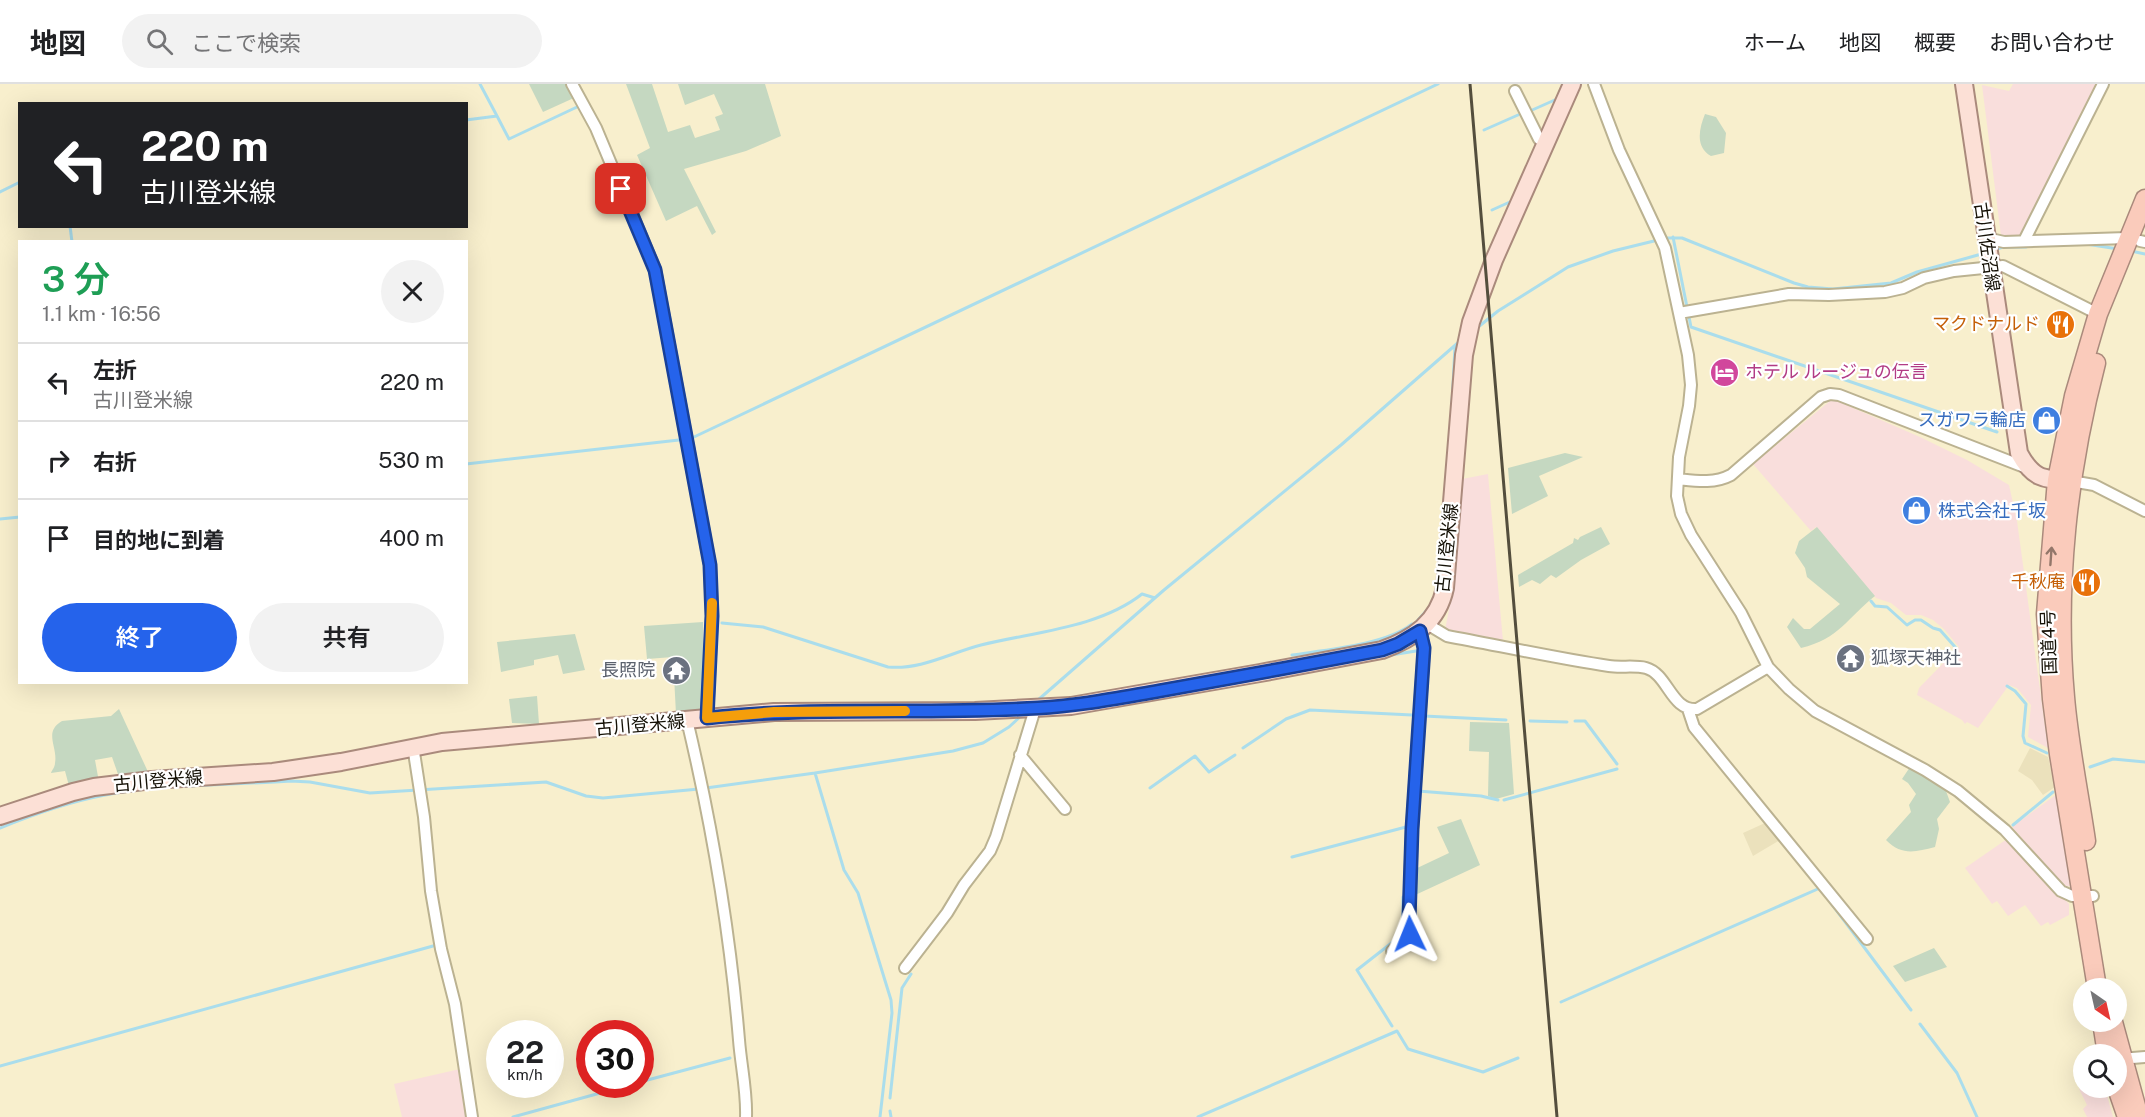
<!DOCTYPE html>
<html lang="ja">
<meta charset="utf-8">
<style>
:root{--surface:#fff;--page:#f2f2f2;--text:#202124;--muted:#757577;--line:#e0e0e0;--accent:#2563eb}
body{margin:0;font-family:"Public Sans","Noto Sans JP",sans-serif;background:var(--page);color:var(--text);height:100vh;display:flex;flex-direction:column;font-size:22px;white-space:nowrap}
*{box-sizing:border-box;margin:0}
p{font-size:20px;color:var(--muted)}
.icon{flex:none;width:33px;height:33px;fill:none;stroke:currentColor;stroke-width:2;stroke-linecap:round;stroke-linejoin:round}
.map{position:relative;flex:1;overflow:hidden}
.details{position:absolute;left:18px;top:156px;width:450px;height:444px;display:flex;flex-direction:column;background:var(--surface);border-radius:0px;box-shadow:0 6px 24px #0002}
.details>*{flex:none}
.banner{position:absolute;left:18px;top:18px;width:450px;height:126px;border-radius:0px;box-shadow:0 6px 24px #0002;background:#202124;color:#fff;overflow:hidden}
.needle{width:39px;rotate:146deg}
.fabs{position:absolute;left:2073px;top:894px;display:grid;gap:12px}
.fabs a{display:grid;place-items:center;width:54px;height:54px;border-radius:50%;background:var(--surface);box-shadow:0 6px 24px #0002;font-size:30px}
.speed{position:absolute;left:486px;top:936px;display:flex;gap:12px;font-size:30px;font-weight:700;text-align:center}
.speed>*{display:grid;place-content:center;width:78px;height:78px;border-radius:50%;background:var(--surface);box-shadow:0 6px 24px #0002;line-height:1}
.speed small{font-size:15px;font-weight:400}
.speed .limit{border:9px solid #d22;background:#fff;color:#111}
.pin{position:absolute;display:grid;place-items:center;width:51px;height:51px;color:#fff;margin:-26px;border-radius:12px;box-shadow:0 3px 9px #0006}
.me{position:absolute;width:66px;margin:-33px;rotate:358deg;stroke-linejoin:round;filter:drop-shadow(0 0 4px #0008)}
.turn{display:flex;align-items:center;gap:21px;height:126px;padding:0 24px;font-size:27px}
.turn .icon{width:78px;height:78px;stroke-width:2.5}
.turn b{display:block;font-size:42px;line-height:51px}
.round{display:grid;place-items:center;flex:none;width:63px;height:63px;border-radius:32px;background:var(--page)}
.overview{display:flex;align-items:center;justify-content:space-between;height:102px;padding:0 24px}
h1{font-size:36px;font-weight:600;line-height:45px;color:#1e9e55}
.primary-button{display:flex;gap:12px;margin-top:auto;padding:12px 24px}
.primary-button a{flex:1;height:69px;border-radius:36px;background:var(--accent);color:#fff;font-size:24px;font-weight:600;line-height:69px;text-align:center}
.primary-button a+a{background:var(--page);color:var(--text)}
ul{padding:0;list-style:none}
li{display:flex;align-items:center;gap:18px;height:78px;padding:0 24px;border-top:2px solid var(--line)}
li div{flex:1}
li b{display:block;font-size:22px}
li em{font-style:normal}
header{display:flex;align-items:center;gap:36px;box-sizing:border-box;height:84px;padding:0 30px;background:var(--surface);border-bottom:2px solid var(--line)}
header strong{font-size:28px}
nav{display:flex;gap:33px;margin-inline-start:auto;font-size:21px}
.search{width:420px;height:54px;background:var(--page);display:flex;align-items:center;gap:15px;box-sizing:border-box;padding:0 21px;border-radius:33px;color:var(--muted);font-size:22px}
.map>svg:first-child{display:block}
.commercial{fill:#f9dedc}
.green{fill:#c5d8c1}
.sand{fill:#ebe1bc}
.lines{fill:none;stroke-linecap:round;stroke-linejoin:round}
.stream{stroke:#aaddec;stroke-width:3}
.street-casing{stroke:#bbb291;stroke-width:14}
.primary-casing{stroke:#aa8a7c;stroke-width:20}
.highway-casing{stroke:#aa8a7c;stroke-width:21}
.street{stroke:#fff;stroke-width:10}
.primary{stroke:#fce0d6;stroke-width:16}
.highway{stroke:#facbbb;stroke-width:18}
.rail{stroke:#544e3d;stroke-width:3}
.oneway{stroke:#93776a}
.route-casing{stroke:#184099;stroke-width:15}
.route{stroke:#2563eb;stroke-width:10}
.slow{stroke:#f59e0b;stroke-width:10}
.labels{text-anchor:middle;stroke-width:4.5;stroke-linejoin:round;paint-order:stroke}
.street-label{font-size:18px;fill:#151106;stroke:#fff}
.food-label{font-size:18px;fill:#c56008;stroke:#fff;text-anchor:end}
.hotel-label{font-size:18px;fill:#b23c85;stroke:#fff;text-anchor:start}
.shop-label{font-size:18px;fill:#366cbe;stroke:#fff;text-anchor:end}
.worship-label{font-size:18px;fill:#5b616d;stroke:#fff;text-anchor:start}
</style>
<header>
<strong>地図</strong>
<div class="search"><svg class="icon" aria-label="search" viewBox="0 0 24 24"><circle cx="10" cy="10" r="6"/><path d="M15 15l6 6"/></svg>ここで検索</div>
<nav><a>ホーム</a><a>地図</a><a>概要</a><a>お問い合わせ</a></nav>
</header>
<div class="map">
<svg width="2145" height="1033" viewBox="0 0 2145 1033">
<rect width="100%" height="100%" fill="#f8efcd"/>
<path class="commercial" d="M2013 0H2100L2020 155H2004L2001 152 1982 1 2009 7Z
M1830 317H1837L1920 353 1967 376 2009 401 2017 437 2048 664 2028 653 2031 621 2017 604 2009 601 1978 644 1967 638 1965 640 1962 636 1917 611 1919 604 1959 563 1944 545 1933 536 1921 531H1906L1891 519 1876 514 1816 443 1811 447 1753 380Z
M1488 390 1498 502 1503 557 1464 551 1445 546 1454 500 1457 396Z
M2057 710 2070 802 2065 803 2012 743Z
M2007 755 2069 820V831L2050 841 2048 838 2041 842 2025 821 2008 832 1997 817 1992 820 1965 784Z
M460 985 469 1033H402L394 1000Z
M2083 1003 2105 1004 2113 1033H2087L2083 1025 2087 1021 2079 1005Z"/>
<path class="green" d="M529 0H568L576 13 543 28Z
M626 0H652L668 48 690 41 695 54 720 46 715 33 723 30 714 10 685 21 678 0H765L781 52 746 67 684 85 716 148 712 151 697 122 666 137 637 71 650 64Z
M1705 30 1716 33 1726 49 1724 69 1711 72C1695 63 1699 45 1705 30Z
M1565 369 1583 373 1539 392 1548 412 1512 430 1508 384Z
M1601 443 1610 460 1581 476 1556 494 1551 491 1540 500 1532 496 1519 503 1518 491 1573 459 1574 454 1578 456 1580 453Z
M1817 443 1875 512C1847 534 1839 555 1801 564L1787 543 1793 534 1804 545H1810L1840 520 1807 493 1805 484 1795 469 1799 457Z
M703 538V622L699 626 676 630 673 573 647 575 644 542Z
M575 550 585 586 563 590 558 571 534 576V581L501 588 497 558Z
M537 612 539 640 512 639 509 615Z
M119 625 149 690 119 693 112 673 95 676 99 698 69 702 65 687 51 689C52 686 55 683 55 679 58 663 43 648 62 637L111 632Z
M1470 638 1509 639 1514 710 1496 715 1488 712 1489 668 1469 667Z
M1910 683 1946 707 1950 718 1937 735 1939 745 1935 763C1915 768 1902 772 1886 756L1911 728 1909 721 1916 710 1908 699 1902 695Z
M1461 735 1480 781 1413 812V786L1449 769 1437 743Z
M1934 864 1947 883 1905 898 1893 882Z"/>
<path class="sand" d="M2030 664 2048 673 2055 703 2043 711 2032 696 2018 687Z
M1765 739 1780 756 1753 772 1743 749Z"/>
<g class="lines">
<path class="stream" d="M1530 27 1557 15 1556 16
M497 32 509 55 577 23
M466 36 497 32 480 0
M1484 46 1518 31
M0 108 20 98
M1492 126 1512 117
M70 142 72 158
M1673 153 1691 243 1997 348
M1664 154H1682L1794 199 1808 203 1833 205 1891 199 1917 188 1985 169
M2086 160 2118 165
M1994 166 2003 163H2026
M2131 167 2145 170
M1477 244 1498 227 1568 183 1613 167 1658 156
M1452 320 1455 262
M694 353 1438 0
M466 380 679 356
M0 435 20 433
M1871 517 1875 522 1887 523 1907 541 1915 536H1921L1933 544 1940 546 1956 564
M1418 536 1427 526
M722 539 763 543 888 583C921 586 950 569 981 561 1033 548 1099 544 1142 510L1155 514
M1292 571C1325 566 1386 561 1412 540
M1391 571 1416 567
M2007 602 2015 607 2026 620 2023 652 2025 659 2047 669
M1038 616 1164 506 1341 361 1460 257
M1424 632 1506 636
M1530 637 1567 638
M1575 637H1585L1617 680
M1243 664 1286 635 1310 626 1412 631
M2090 683 2113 675 2145 678
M815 689 844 786 858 809 891 916 892 929 880 1033
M706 704 815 689 953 667 983 659 1009 643 1022 631
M1150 704 1195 672 1209 688 1235 671
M1418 707 1481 712 1498 716
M1504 716 1617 685
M2013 741 2053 708
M0 744C34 730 68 718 105 711 165 700 230 701 291 697L310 698 370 709 546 698 586 712 603 714 699 705
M1292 773 1406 743
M1831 819 1911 926
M1561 918 1820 804
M1920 940 1957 989 1977 1033
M1392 942 1357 886 1403 850V813
M0 982 433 862
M640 998 730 974
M890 1014 902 904 911 890
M890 1027 891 1033
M513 1033 633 1000
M1198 1033 1397 947 1408 965 1483 988 1518 974"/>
<defs>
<path id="street" d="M572 0 596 44 655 185 710 481 712 532 707 634
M1594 0 1619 66 1665 164 1688 271 1691 301 1689 322 1679 373 1677 412 1681 430 1691 451 1741 529 1768 583 1789 605 1815 627 1925 686 1958 707 2005 746 2061 807 2072 812H2093
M1515 7 1539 55 1547 59
M1986 154 2004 158 2127 154
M2024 157 2103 0
M2140 157 2145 158
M1679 229 1789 210 1829 211 1885 208 1903 204 1924 194 1954 187 2003 182 2098 230
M1678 395C1696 397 1714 400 1731 391L1821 313 1830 310 1839 311 2027 384
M2071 397 2094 401 2145 427
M1427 540 1447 552C1501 562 1555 574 1609 582 1621 584 1634 581 1646 584 1668 590 1671 627 1697 625L1768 583
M1688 625 1694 643 1867 855
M687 636C712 741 730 848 739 956 741 982 747 1007 746 1033
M413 662 424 733 431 807 441 865 455 920 472 1033
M1020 671 1065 725
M1392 867 1410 850 1409 836 1412 745 1424 564 1420 547
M905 884 947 829 964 801 990 767 996 753 1035 625
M2120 975 2145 973"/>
<path id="primary" d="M1964 0 2019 369C2033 395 2042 395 2071 397
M0 732 73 708 94 703 152 696 273 688 341 678 442 658 774 628 975 627 1071 622 1260 589 1382 566C1413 555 1438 538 1445 504L1464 271 1471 238 1494 176 1572 0"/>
<path id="highway" d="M2086 757C2079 709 2069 661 2065 613 2055 502 2068 386 2096 279
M2097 904 2059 670 2052 615 2046 530 2057 396 2074 312 2098 230 2145 115
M2102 938 2107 970
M2113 938 2139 1033
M2116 1001 2127 1033"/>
</defs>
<use href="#street" class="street-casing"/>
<use href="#primary" class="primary-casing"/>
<use href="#highway" class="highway-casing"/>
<use href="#street" class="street"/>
<use href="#primary" class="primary"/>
<use href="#highway" class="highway"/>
<path class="rail" d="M1470 0 1557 1033"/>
</g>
<defs><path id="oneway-shaft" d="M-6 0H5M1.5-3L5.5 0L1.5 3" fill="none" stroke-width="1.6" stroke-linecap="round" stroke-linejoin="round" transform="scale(1.5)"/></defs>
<use class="oneway" href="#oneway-shaft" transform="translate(2051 472) rotate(-86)"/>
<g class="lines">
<defs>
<path id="route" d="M621 105 655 186 710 481 712 532 707 634C817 622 927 631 1038 624 1078 622 1118 614 1159 607 1233 594 1308 580 1382 566L1398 560 1420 547 1424 564 1412 745 1409 836 1410 850"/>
</defs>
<use href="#route" class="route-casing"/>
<use href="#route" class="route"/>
<path class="slow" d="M712 519 707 634 774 628 905 627"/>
</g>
<defs>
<symbol id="restaurant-disc" viewBox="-11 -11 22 22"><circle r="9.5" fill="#e8710a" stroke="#fff"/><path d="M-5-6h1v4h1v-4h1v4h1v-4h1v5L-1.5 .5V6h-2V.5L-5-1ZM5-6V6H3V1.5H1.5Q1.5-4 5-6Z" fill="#fff"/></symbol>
<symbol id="hotel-disc" viewBox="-11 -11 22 22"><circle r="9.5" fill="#d1479c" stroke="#fff"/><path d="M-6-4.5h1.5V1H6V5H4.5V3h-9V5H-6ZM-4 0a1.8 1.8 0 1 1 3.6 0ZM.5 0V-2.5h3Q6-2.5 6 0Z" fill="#fff"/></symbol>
<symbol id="shop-disc" viewBox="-11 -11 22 22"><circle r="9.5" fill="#3f7fe0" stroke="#fff"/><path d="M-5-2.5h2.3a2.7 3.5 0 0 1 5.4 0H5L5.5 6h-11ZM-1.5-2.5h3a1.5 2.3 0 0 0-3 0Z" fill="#fff"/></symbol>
<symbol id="temple-disc" viewBox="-11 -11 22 22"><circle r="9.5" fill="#6b7280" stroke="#fff"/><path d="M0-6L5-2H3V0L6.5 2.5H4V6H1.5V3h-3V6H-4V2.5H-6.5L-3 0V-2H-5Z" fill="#fff"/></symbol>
</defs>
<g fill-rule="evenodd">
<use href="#restaurant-disc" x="2044" y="224" width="33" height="33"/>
<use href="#hotel-disc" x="1708" y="272" width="33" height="33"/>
<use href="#shop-disc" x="2030" y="320" width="33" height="33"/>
<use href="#shop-disc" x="1900" y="410" width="33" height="33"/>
<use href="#restaurant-disc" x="2070" y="482" width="33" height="33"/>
<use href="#temple-disc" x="1834" y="558" width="33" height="33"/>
<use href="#temple-disc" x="660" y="570" width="33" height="33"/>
</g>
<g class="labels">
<g class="street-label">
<text transform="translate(1987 163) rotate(82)" y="6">古川佐沼線</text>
<text transform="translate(1447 464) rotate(-84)" y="6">古川登米線</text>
<text transform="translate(2049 558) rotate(-92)" y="6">国道4号</text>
<text transform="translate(640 641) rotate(-5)" y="6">古川登米線</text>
<text transform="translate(158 697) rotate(-5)" y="6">古川登米線</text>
</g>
<g class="food-label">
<text x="2040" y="246">マクドナルド</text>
<text x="2065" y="504">千秋庵</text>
</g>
<g class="hotel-label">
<text x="1745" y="294">ホテル ルージュの伝言</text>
</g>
<g class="shop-label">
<text x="2026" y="342">スガワラ輪店</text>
<text x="1938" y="433" text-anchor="start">株式会社千坂</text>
</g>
<g class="worship-label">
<text x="1871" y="580">狐塚天神社</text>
<text x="655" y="592" text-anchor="end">長照院</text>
</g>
</g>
</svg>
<div class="fabs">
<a><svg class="needle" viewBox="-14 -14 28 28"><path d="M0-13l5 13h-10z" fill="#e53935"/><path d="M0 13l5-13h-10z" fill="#757577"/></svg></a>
<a><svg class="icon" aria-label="search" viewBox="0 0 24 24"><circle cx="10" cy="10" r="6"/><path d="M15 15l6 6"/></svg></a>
</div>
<div class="speed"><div>22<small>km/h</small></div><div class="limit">30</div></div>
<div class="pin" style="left:621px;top:105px;background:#d93025"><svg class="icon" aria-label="arrive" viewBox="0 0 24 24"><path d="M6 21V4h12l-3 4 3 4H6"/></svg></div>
<svg class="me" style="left:1410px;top:850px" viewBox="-20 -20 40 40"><path d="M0-17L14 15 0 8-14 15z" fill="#2563eb" stroke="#fff" stroke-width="4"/></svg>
<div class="banner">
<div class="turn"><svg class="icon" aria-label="left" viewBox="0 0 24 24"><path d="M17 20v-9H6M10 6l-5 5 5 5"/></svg><div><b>220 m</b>古川登米線</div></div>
</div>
<section class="details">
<div class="overview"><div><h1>3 分</h1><p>1.1 km · 16:56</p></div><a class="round"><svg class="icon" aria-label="close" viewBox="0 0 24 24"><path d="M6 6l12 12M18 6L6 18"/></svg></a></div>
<ul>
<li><svg class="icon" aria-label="left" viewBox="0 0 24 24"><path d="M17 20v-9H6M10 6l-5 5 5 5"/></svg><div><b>左折</b><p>古川登米線</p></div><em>220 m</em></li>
<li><svg class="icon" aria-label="right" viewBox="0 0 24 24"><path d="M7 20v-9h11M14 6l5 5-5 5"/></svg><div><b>右折</b></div><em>530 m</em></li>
<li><svg class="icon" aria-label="arrive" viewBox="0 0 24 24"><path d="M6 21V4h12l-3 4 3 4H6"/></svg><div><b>目的地に到着</b></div><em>400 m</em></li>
</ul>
<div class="primary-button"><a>終了</a><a>共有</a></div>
</section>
</div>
